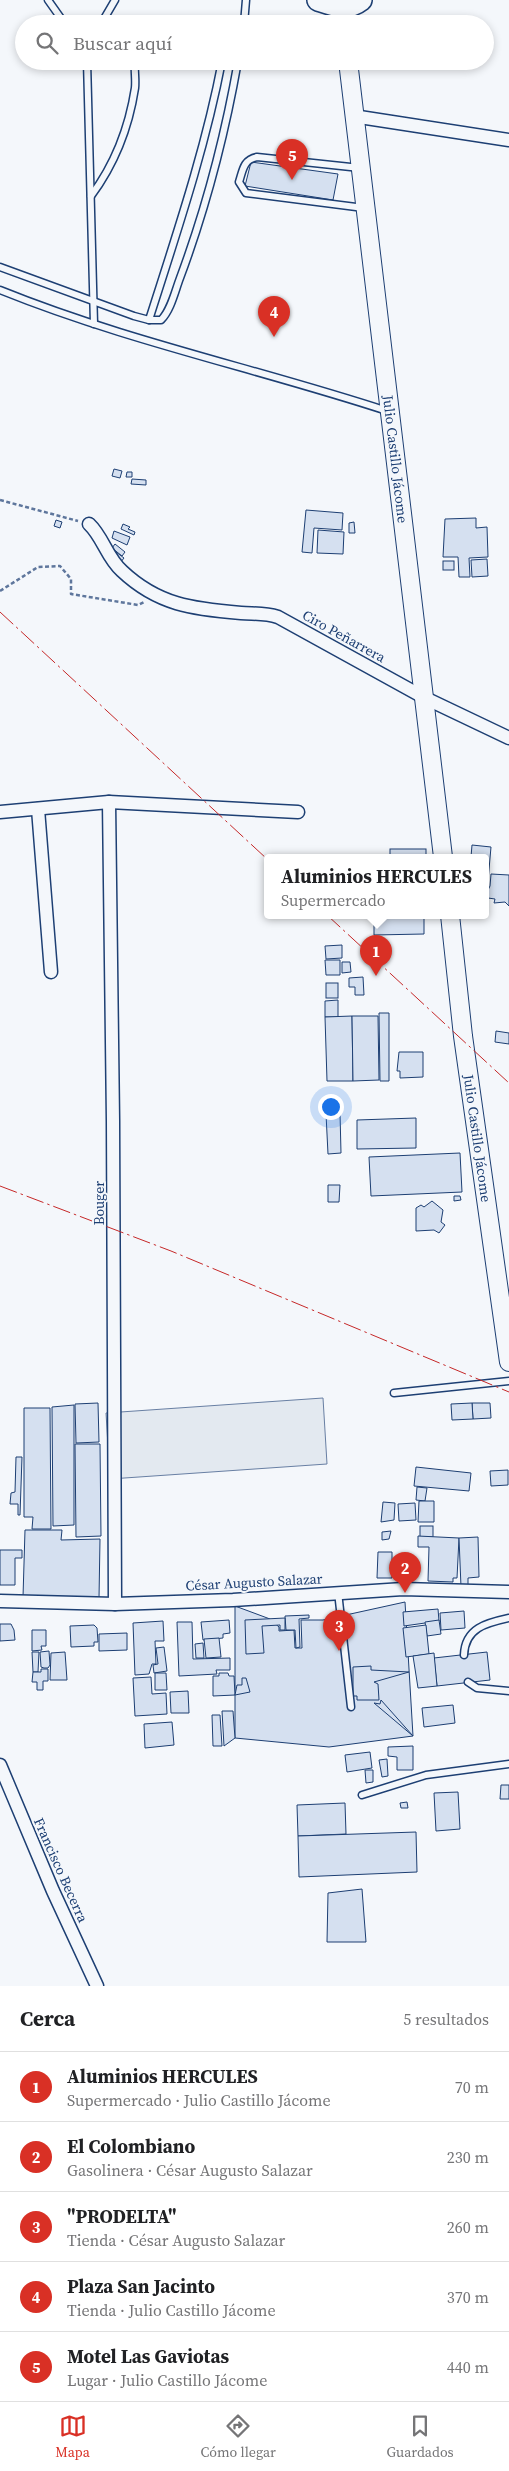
<!DOCTYPE html>
<html lang="es">
<meta charset="utf-8">
<style>
body{margin:0;font-family:"Source Serif 4",serif;background:#f6f6f6;color:#202124}
.you{position:absolute;left:330px;top:1106px;width:18px;height:18px;margin:-12px;border:4px solid #fff;border-radius:50%;background:#1a73e8;box-shadow:0 0 0 8px #1a73e833}
.badge{display:grid;place-items:center;width:32px;height:32px;border-radius:50%;background:#d93025;color:#fff;font-size:16px;font-weight:700}
.pin{position:absolute;translate:-50% -41px;filter:drop-shadow(0 1px 2px #0008)}
.pin::after{content:'';position:absolute;top:26px;width:18px;height:15px;background:inherit;clip-path:polygon(0 0,100% 0,50% 100%)}
.popup{position:absolute;left:264px;top:854px;width:225px;height:65px;box-sizing:border-box;display:grid;place-content:center;border-radius:5px;background:#fff;filter:drop-shadow(0 1px 4px #0005);font-size:16px;white-space:nowrap;color:#757577}
.popup b{font-size:19px;color:#202124}
.popup::after{content:'';position:absolute;left:50%;top:100%;margin-left:-10px;border:10px solid transparent;border-top-color:#fff}
.list{margin:0;padding:0;list-style:none}
h2{display:flex;justify-content:space-between;align-items:center;height:65px;margin:0;padding:0 20px;font-size:21px}
h2 small{font-size:16px;font-weight:400;color:#757577}
.list li{display:grid;grid-template-columns:32px 1fr auto;gap:15px;align-items:center;box-sizing:border-box;height:70px;padding:0 20px;border-top:1px solid #e0e0e0}
.list b{display:block;font-size:19px;white-space:nowrap}
.list p{margin:0;font-size:16px;white-space:nowrap;color:#757577}
.list em{font-size:16px;font-style:normal;color:#757577}
.icon{flex:none;width:28px;height:28px;fill:none;stroke:currentColor;stroke-width:2;stroke-linecap:round;stroke-linejoin:round}
.map{position:relative;flex:none;width:509px;height:1986px;overflow:hidden}
.search{position:absolute;background:#fff;box-shadow:0 2px 8px #0003;left:15px;right:15px;top:15px;height:55px;display:flex;align-items:center;gap:12px;box-sizing:border-box;padding:0 18px;border-radius:28px;color:#757577;font-size:19px}
.sheet{height:415px;background:#fff}
nav{display:flex;justify-content:space-around;align-items:center;box-sizing:border-box;height:70px;border-top:1px solid #e0e0e0;background:#fff;font-size:14px;color:#757577}
nav a{display:grid;justify-items:center;gap:2px}
nav .on{color:#d93025}
.map>svg:first-child{display:block}
.green{fill:#e3e9f0;stroke:#687fa3}
.building{fill:#d5e0f0;stroke:#1d3f73}
.lines{fill:none;stroke-linecap:round;stroke-linejoin:round}
.service-casing{stroke:#1d3f73;stroke-width:9}
.minor-casing{stroke:#1d3f73;stroke-width:15}
.secondary-casing{stroke:#1d3f73;stroke-width:20}
.trunk-casing{stroke:#1d3f73;stroke-width:24}
.path{stroke:#5e769c;stroke-width:2.5;stroke-dasharray:4 2.5;stroke-linecap:butt}
.service{stroke:#f4f7fb;stroke-width:6}
.minor{stroke:#f4f7fb;stroke-width:12}
.secondary{stroke:#f4f7fb;stroke-width:18}
.trunk{stroke:#f4f7fb;stroke-width:21}
.power{stroke:#c62828;stroke-width:1;stroke-dasharray:18 4 2.5 4;stroke-linecap:butt}
.labels{text-anchor:middle;dominant-baseline:central;stroke-width:4;stroke-linejoin:round;paint-order:stroke}
.street-label{font-size:14px;fill:#1d3f73;stroke:#f4f7fb}
</style>
<div class="map">
<svg width="509" height="1986" viewBox="0 0 509 1986">
<rect width="100%" height="100%" fill="#f4f7fb"/>
<!-- green -->
<polygon class="green" points="323,1398 327,1464 110,1479 106,1413"/>
<!-- building -->
<g class="building">
<polygon points="251,162 338,174 333,200 245,186"/>
<polygon points="114,469 122,471 120,478 112,476"/>
<polygon points="127,472 132,472 132,477 126,477"/>
<polygon points="132,479 146,480 146,485 131,484"/>
<polygon points="306,510 343,513 342,530 314,528 312,553 302,552"/>
<polygon points="476,518 476,528 487,527 488,557 469,558 470,577 459,577 458,557 443,557 445,519"/>
<polygon points="56,520 62,522 60,528 54,526"/>
<polygon points="354,522 355,533 349,533 349,523"/>
<polygon points="123,524 130,527 128,529 135,532 134,535 121,529"/>
<polygon points="318,530 344,532 343,554 317,553"/>
<polygon points="114,531 130,537 127,545 112,538"/>
<polygon points="115,544 125,552 122,556 112,548"/>
<polygon points="116,552 124,558 120,563 112,557"/>
<polygon points="487,559 488,576 472,577 471,560"/>
<rect x="443" y="561" width="11" height="9"/>
<polygon points="472,845 491,847 487,892 485,892 485,857 471,857"/>
<rect x="390" y="849" width="36" height="8"/>
<polygon points="491,874 509,875 509,906 505,902 494,903 495,899 488,898 487,892 490,886"/>
<polygon points="374,915 424,915 424,934 374,935"/>
<polygon points="342,945 342,958 326,959 325,946"/>
<polygon points="325,960 340,960 340,975 326,975"/>
<polygon points="342,962 350,962 351,972 342,973"/>
<polygon points="363,977 364,995 355,995 355,987 349,987 349,978"/>
<rect x="326" y="983" width="12" height="15"/>
<polygon points="338,1000 338,1017 325,1017 325,1001"/>
<polygon points="379,1013 389,1013 389,1081 380,1081"/>
<polygon points="352,1016 353,1081 327,1081 325,1017"/>
<polygon points="352,1016 378,1016 379,1080 353,1081"/>
<polygon points="496,1031 509,1033 509,1044 495,1042"/>
<polygon points="399,1052 423,1052 423,1077 400,1078 400,1071 397,1071"/>
<polygon points="340,1113 341,1153 328,1154 326,1114"/>
<polygon points="416,1118 416,1148 357,1149 357,1120"/>
<polygon points="460,1153 462,1192 371,1196 369,1157"/>
<polygon points="328,1185 340,1185 339,1202 328,1202"/>
<polygon points="454,1196 460,1196 461,1200 454,1201"/>
<polygon points="432,1201 443,1210 441,1222 445,1225 439,1233 434,1230 416,1231 416,1208 421,1205 424,1207"/>
<polygon points="98,1403 99,1442 76,1443 75,1404"/>
<polygon points="472,1403 490,1403 491,1418 473,1419"/>
<polygon points="472,1403 473,1419 452,1420 451,1404"/>
<polygon points="74,1405 74,1525 53,1526 52,1407"/>
<polygon points="24,1408 50,1408 51,1529 32,1529 33,1517 24,1517"/>
<polygon points="75,1444 100,1444 101,1536 76,1537"/>
<polygon points="16,1457 22,1457 20,1515 18,1515 18,1504 10,1504 11,1493 15,1492"/>
<polygon points="416,1467 471,1473 469,1491 414,1486"/>
<polygon points="508,1470 508,1485 491,1486 490,1471"/>
<polygon points="417,1487 427,1488 425,1501 416,1500"/>
<polygon points="419,1501 434,1501 434,1522 418,1522"/>
<polygon points="383,1502 395,1503 394,1520 381,1522"/>
<polygon points="415,1503 416,1520 399,1521 398,1504"/>
<rect x="420" y="1526" width="13" height="11"/>
<polygon points="25,1530 62,1530 61,1540 100,1539 99,1598 23,1597"/>
<polygon points="391,1531 389,1539 382,1540 382,1532"/>
<polygon points="418,1536 459,1538 457,1578 453,1578 453,1582 428,1581 429,1547 418,1547"/>
<polygon points="478,1537 479,1577 468,1578 468,1587 461,1587 459,1538"/>
<polygon points="0,1550 22,1550 22,1558 15,1558 15,1585 0,1585"/>
<polygon points="378,1552 392,1552 392,1578 377,1578"/>
<polygon points="405,1602 413,1736 329,1747 235,1738 235,1606 270,1619 279,1627 279,1631 294,1630 295,1648 302,1648 301,1620 323,1620"/>
<polygon points="438,1609 439,1621 404,1626 403,1612"/>
<polygon points="464,1611 465,1628 441,1630 440,1613"/>
<polygon points="309,1615 309,1618 299,1619 300,1647 296,1648 295,1630 286,1630 285,1616"/>
<polygon points="285,1618 285,1630 280,1630 280,1625 262,1626 264,1653 246,1654 245,1620"/>
<polygon points="229,1620 230,1633 223,1634 223,1638 203,1640 201,1622"/>
<polygon points="439,1620 441,1634 427,1636 425,1622"/>
<polygon points="163,1621 164,1641 155,1641 156,1664 152,1664 149,1674 135,1675 133,1623"/>
<polygon points="177,1622 192,1622 193,1659 230,1658 230,1670 216,1670 217,1674 179,1676"/>
<polygon points="0,1624 11,1624 14,1630 15,1640 0,1641"/>
<polygon points="94,1625 97,1628 98,1642 94,1642 94,1646 71,1647 70,1626"/>
<polygon points="426,1625 429,1654 406,1657 403,1628"/>
<polygon points="32,1630 46,1630 46,1646 41,1646 42,1650 32,1651"/>
<polygon points="127,1633 127,1650 99,1651 99,1634"/>
<polygon points="219,1638 221,1657 206,1658 204,1639"/>
<polygon points="203,1643 204,1658 196,1658 195,1644"/>
<polygon points="164,1647 167,1671 154,1673 153,1665 158,1664 156,1648"/>
<polygon points="49,1651 50,1665 48,1668 44,1668 41,1667 40,1652"/>
<polygon points="32,1652 39,1652 38,1672 33,1672"/>
<polygon points="65,1652 67,1680 50,1680 51,1653"/>
<polygon points="487,1652 490,1680 437,1686 434,1658"/>
<polygon points="434,1653 437,1686 418,1688 413,1656"/>
<polygon points="371,1666 371,1670 409,1672 374,1682 378,1684 379,1700 357,1700 357,1696 353,1696 353,1667"/>
<polygon points="41,1669 48,1669 48,1681 43,1681 43,1690 37,1690 37,1682 32,1682 33,1672 41,1672"/>
<polygon points="155,1673 166,1673 167,1690 155,1690"/>
<polygon points="219,1673 228,1673 229,1676 234,1676 235,1695 213,1696 213,1676 219,1676"/>
<polygon points="151,1677 152,1694 166,1693 167,1714 135,1716 133,1678"/>
<polygon points="242,1678 246,1678 250,1692 235,1695 237,1685 242,1685"/>
<polygon points="188,1691 189,1713 171,1713 170,1692"/>
<polygon points="381,1700 413,1736 374,1703 380,1704"/>
<polygon points="453,1705 455,1723 424,1727 422,1708"/>
<polygon points="222,1711 233,1711 235,1738 224,1746"/>
<polygon points="212,1715 220,1715 222,1746 213,1746"/>
<polygon points="172,1722 174,1745 145,1748 144,1724"/>
<polygon points="413,1746 413,1770 397,1770 397,1757 388,1756 388,1747"/>
<polygon points="370,1752 372,1768 347,1772 345,1755"/>
<polygon points="387,1759 388,1776 382,1777 379,1760"/>
<polygon points="365,1770 373,1770 373,1782 366,1783"/>
<polygon points="501,1785 509,1785 509,1799 500,1799"/>
<polygon points="458,1792 460,1829 436,1831 434,1793"/>
<polygon points="407,1802 408,1808 401,1808 400,1803"/>
<polygon points="345,1803 346,1834 298,1836 297,1805"/>
<polygon points="416,1832 417,1872 299,1877 298,1836"/>
<polygon points="362,1889 366,1942 327,1942 328,1893"/>
</g>
<g class="lines">
<!-- service casing -->
<g class="service-casing">
<g id="service">
<polyline points="48,0 65,24"/>
<polyline points="101,24 115,0"/>
<polyline points="164,24 175,20 203,24"/>
<polyline points="244,24 246,0"/>
<polyline points="87,61 94,324"/>
<path d="M360,168L257,157C243,160 243,170 239,182L246,193L364,208"/>
<path d="M91,196C114,165 129,127 135,88C136,79 134,70 135,61"/>
<path d="M0,267L134,316L149,320H161C171,310 175,291 180,278C206,208 225,135 238,61"/>
<path d="M0,290C126,341 259,369 387,411"/>
<path d="M149,320C176,235 205,150 222,61"/>
<polyline points="394,1393 509,1381"/>
<polyline points="338,1592 351,1707"/>
<path d="M464,1655C465,1628 486,1623 509,1618"/>
<polyline points="468,1682 477,1688 509,1691"/>
<polyline points="362,1795 426,1775 509,1764"/>
</g>
</g>
<!-- minor casing -->
<g class="minor-casing">
<g id="minor">
<polyline points="353,116 509,140"/>
<path d="M89,524C103,537 107,558 122,571C158,605 193,609 241,613C255,614 265,613 278,617L425,698L509,738"/>
<polyline points="109,802 113,1121 115,1604"/>
<polyline points="38,809 51,972"/>
<polyline points="0,812 109,802 298,812"/>
<polyline points="0,1601 115,1604 233,1600 403,1589 509,1592"/>
<polyline points="0,1765 53,1891 97,1986"/>
</g>
</g>
<!-- secondary casing -->
<g class="secondary-casing">
<g id="secondary">
<polyline points="342,0 344,24"/>
<path id="s1" d="M348,61L443,857"/>
<path id="s2" d="M450,915L463,1036L509,1362"/>
</g>
</g>
<!-- trunk casing -->
<g class="trunk-casing">
<path id="trunk" d="M318,0C333,5 347,11 361,0"/>
</g>
<!-- path -->
<g class="path">
<polyline points="0,500 78,521"/>
<polyline points="0,591 38,567 60,566 71,579 71,594 138,605 144,602"/>
</g>
<!-- service -->
<use href="#service" class="service"/>
<!-- minor -->
<use href="#minor" class="minor"/>
<!-- secondary -->
<use href="#secondary" class="secondary"/>
<!-- trunk -->
<use href="#trunk" class="trunk"/>
<!-- power -->
<g class="power">
<polyline points="0,612 267,859"/>
<polyline points="327,915 509,1083"/>
<polyline points="0,1186 171,1251 509,1392"/>
</g>
</g>
<g class="labels">
<!-- street labels -->
<g class="street-label">
<text stroke="none"><textPath href="#s1" startOffset="401">Julio Castillo Jácome</textPath></text>
<text transform="translate(344 636) rotate(29)">Ciro Peñarrera</text>
<text stroke="none"><textPath href="#s2" startOffset="225">Julio Castillo Jácome</textPath></text>
<text transform="translate(99 1203) rotate(-90)">Bouger</text>
<text transform="translate(254 1582) rotate(-3)">César Augusto Salazar</text>
<text transform="translate(61 1870) rotate(66)">Francisco Becerra</text>
</g>
</g>
</svg>
<div class="you"></div>
<div class="pin badge" style="left:376px;top:976px">1</div>
<div class="popup"><b>Aluminios HERCULES</b>Supermercado</div>
<div class="pin badge" style="left:405px;top:1593px">2</div>
<div class="pin badge" style="left:339px;top:1651px">3</div>
<div class="pin badge" style="left:274px;top:337px">4</div>
<div class="pin badge" style="left:292px;top:180px">5</div>
<div class="search"><svg class="icon" aria-label="search" viewBox="0 0 24 24"><circle cx="10" cy="10" r="6"/><path d="M15 15l6 6"/></svg>Buscar aquí</div>
</div>
<section class="sheet">
<h2>Cerca<small>5 resultados</small></h2>
<ul class="list">
<li><span class="badge">1</span><div><b>Aluminios HERCULES</b><p>Supermercado · Julio Castillo Jácome</p></div><em>70 m</em></li>
<li><span class="badge">2</span><div><b>El Colombiano</b><p>Gasolinera · César Augusto Salazar</p></div><em>230 m</em></li>
<li><span class="badge">3</span><div><b>&quot;PRODELTA&quot;</b><p>Tienda · César Augusto Salazar</p></div><em>260 m</em></li>
<li><span class="badge">4</span><div><b>Plaza San Jacinto</b><p>Tienda · Julio Castillo Jácome</p></div><em>370 m</em></li>
<li><span class="badge">5</span><div><b>Motel Las Gaviotas</b><p>Lugar · Julio Castillo Jácome</p></div><em>440 m</em></li>
</ul>
</section>
<nav>
<a class="on"><svg class="icon" aria-label="map" viewBox="0 0 24 24"><path d="M3 6l6-2 6 2 6-2v14l-6 2-6-2-6 2zM9 4v14M15 6v14"/></svg>Mapa</a>
<a><svg class="icon" aria-label="directions" viewBox="0 0 24 24"><path d="M12 3l9 9-9 9-9-9zM9 14v-3h6M13 9l2 2-2 2"/></svg>Cómo llegar</a>
<a><svg class="icon" aria-label="saved" viewBox="0 0 24 24"><path d="M7 4h10v16l-5-4-5 4z"/></svg>Guardados</a>
</nav>
